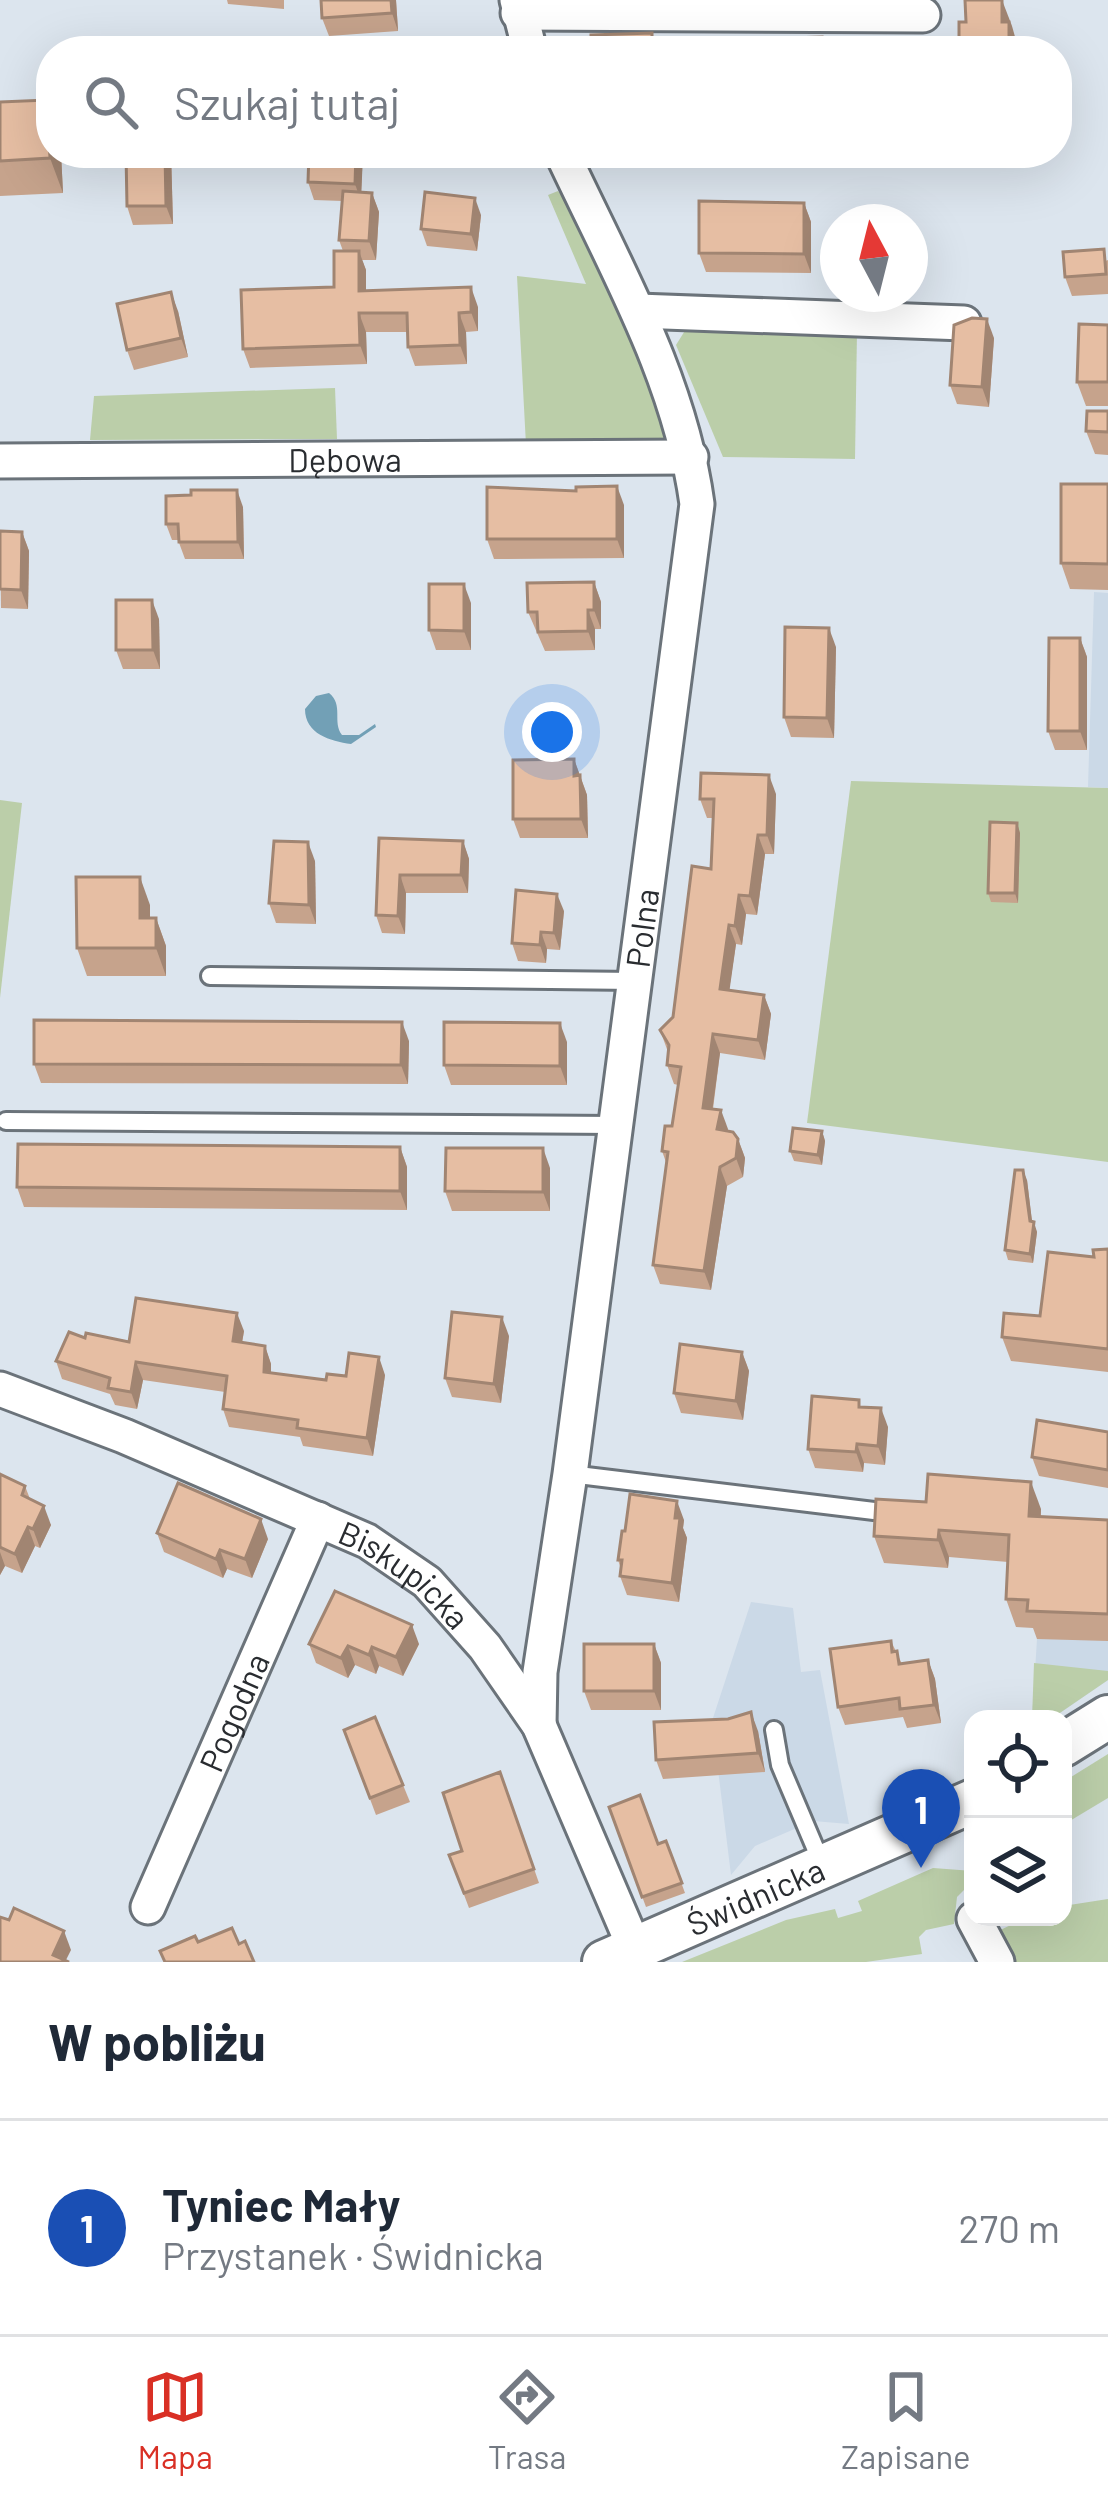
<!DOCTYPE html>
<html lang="pl">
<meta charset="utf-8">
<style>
body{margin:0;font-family:Barlow,sans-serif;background:#f2f2f3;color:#1f2937}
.controls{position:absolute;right:36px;bottom:36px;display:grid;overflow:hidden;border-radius:24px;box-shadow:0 12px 48px #0002}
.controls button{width:108px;height:108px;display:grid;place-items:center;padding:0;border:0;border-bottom:3px solid #e0e1e3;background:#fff;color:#1f2937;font:60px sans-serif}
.compass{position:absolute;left:820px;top:204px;width:108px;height:108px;border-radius:50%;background:#fff;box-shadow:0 12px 48px #0002;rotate:353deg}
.you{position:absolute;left:552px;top:732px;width:42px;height:42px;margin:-30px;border:9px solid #fff;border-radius:50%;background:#1a73e8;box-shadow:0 0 0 18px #1a73e833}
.badge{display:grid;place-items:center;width:78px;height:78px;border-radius:50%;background:#d93025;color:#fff;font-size:39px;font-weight:700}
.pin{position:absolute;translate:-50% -99px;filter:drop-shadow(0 3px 6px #0008)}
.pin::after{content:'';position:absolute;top:63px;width:42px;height:36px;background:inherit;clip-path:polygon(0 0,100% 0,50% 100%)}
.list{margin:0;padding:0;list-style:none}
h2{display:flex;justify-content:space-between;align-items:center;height:156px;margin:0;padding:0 48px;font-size:51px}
h2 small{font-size:39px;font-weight:400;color:#747a83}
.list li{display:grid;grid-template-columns:78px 1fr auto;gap:36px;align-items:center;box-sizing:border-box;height:216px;padding:0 48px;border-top:3px solid #e0e1e3}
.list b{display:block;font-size:45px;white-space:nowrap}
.list p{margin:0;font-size:39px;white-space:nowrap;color:#747a83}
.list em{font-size:39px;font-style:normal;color:#747a83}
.icon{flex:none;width:66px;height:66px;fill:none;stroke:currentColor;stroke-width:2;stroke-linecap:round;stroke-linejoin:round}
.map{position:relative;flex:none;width:1108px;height:1962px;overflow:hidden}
.search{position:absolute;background:#fff;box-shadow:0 12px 48px #0002;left:36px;right:36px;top:36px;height:132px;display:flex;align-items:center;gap:30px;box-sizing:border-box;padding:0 42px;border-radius:48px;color:#747a83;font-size:45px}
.sheet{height:372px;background:#fff}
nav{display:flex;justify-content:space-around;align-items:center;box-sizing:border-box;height:168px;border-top:3px solid #e0e1e3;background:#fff;font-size:33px;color:#747a83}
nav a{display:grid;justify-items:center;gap:6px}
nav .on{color:#d93025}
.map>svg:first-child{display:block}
.built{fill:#cbd9e7}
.green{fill:#bbcea9}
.water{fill:#72a0b6}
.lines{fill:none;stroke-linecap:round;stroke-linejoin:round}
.service-casing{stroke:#6b737a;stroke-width:22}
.minor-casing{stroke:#6b737a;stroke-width:39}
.tertiary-casing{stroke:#6b737a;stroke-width:48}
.service{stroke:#fff;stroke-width:16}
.minor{stroke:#fff;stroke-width:33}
.tertiary{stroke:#fff;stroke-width:42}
.wall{fill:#c6a38c}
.shaded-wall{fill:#a18572}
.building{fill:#e6bea3;stroke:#a18572;stroke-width:3}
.labels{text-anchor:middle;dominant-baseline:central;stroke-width:10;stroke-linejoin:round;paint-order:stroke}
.street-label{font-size:33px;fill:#292c30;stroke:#fff}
</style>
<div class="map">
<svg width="1108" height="1962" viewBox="0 0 1108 1962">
<rect width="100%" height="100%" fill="#dce5ee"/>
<!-- built -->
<g class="built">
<polygon points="1094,592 1108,593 1108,788 1088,787"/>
<polygon points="1108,1543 1108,1680 1051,1719 1032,1719 1037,1639"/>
<polygon points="751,1602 793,1608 801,1672 820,1670 849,1824 813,1821 755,1846 731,1875 712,1721"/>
</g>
<!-- green -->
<g class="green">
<path d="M558,191L567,202C606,279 648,359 668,443L526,445L517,276L586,284L548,195Z"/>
<polygon points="686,329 857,331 855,459 723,457 676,345"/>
<polygon points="335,388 337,439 90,440 94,396"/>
<polygon points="851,781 1108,788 1108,1162 807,1123"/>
<polygon points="0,800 22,803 0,998"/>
<polygon points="1034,1663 1108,1671 1108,1680 1051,1719 1032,1719"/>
<polygon points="1108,1754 1108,1798 1063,1825 1063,1782"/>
<polygon points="933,1868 973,1871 973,1881 957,1897 954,1924 926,1930 919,1937 922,1954 866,1962 682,1962 786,1920 835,1909 838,1918 862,1911 858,1901"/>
<polygon points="1108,1899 1108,1962 1007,1962 990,1935 1027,1917 1063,1917 1063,1906"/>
</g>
<!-- water -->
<path class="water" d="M329,693C344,705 332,722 342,735H359L375,724L376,727L351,744C330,741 305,734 305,709L316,696Z"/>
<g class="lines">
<!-- service casing -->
<g class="service-casing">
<g id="service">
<polyline points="210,976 635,981"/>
<polyline points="6,1121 616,1125"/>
<polyline points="570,1474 874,1511"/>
<polyline points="774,1730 780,1765 822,1864"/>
</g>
</g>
<!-- minor casing -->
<g class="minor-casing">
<g id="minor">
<polyline points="517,0 530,51"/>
<polyline points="518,13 923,15"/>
<polyline points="638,311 964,323"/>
<path id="s1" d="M0,461L691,457"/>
<path id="s2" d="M0,1389L124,1436L367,1541L427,1582L485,1647L539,1725L635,1949"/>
<path id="s3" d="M539,1725L540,1672L570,1474L697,504C680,378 615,267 562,153"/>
<path id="s4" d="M148,1907L318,1519"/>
<polyline points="974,1919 997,1962"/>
</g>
</g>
<!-- tertiary casing -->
<g class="tertiary-casing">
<g id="tertiary">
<polyline points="1063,1745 1108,1717"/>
<path id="s5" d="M604,1962L973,1801"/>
</g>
</g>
<!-- service -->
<use href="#service" class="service"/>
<!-- minor -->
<use href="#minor" class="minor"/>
<!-- tertiary -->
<use href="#tertiary" class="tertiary"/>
</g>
<!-- wall -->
<g class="wall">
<polygon points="227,0 284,0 284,9 228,4"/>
<polygon points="321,0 396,0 398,31 329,36 322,18"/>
<polygon points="47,100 51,110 51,153 61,153 63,193 0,196 0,102"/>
<polygon points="171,153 173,224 133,225 127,206"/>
<polygon points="309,153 363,153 361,192 372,193 379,212 376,260 362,260 366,270 366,291 478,307 478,331 466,332 467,364 415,366 408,347 408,332 366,332 367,364 250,368 243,349 334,287 343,251 339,240 343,201 314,200 308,182"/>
<polygon points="804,203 811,222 811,273 706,272 699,253"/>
<polygon points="481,215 477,251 427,246 421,229"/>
<polygon points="1108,260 1108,294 1072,296 1065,277"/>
<polygon points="178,311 188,357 134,370 127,350"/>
<polygon points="1108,325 1108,406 1086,406 1077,382"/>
<polygon points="994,338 989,407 957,404 950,385"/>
<polygon points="1108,411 1108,455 1095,454 1086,431"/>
<polygon points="1108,484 1108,590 1070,589 1061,563"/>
<polygon points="624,505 624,558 494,559 487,539"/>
<polygon points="243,507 244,559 185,559 178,540 172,540 166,524"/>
<polygon points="0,531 22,532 29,551 28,609 1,608"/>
<polygon points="594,582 601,602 601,629 595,629 595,650 545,651 528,612"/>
<polygon points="471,603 471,650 436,650 429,630"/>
<polygon points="159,619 160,669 123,669 116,650"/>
<polygon points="1080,638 1087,657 1087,750 1055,750 1048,731"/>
<polygon points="836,647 834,738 791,737 784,717"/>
<polygon points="574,759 587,795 588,838 520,838 513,819"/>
<polygon points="776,794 774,854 765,854 757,915 746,914 742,945 736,944 729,990 764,995 771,1014 765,1060 720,1053 713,1109 728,1131 738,1139 745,1158 743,1177 727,1186 711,1290 660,1284 653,1265 667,1165 662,1151 672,1126 678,1085 674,1084 667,1065 668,1052 660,1030 673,1017 711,869 713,818 707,818 700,799"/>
<polygon points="1017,823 1020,833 1018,903 991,902 988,893"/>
<polygon points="379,838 463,841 469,859 468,893 406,893 405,934 382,933 376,915"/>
<polygon points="315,861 316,924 276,923 269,903"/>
<polygon points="150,905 150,918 156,918 166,946 166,976 87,976 77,948"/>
<polygon points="564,911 560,950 547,949 546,963 518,961 512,943"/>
<polygon points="409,1041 408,1084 41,1083 34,1064"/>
<polygon points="567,1042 567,1085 451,1085 444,1065"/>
<polygon points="822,1131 825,1141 822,1165 794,1161 790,1151"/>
<polygon points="400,1147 407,1167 407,1210 24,1207 17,1187"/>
<polygon points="550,1168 550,1211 452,1211 445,1191"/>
<polygon points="1027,1180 1032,1222 1037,1232 1033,1263 1008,1260 1005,1250"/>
<polygon points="1108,1249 1108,1372 1011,1361 1002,1337 1040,1316 1094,1257"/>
<polygon points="244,1331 242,1343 265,1346 271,1364 271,1373 326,1380 346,1376 385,1375 373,1456 303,1446 300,1437 229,1427 223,1409 225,1392 143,1380 137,1409 115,1405 110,1394 62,1379 56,1361 85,1338 129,1342"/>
<polygon points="509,1336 501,1403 452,1397 445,1378"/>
<polygon points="742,1352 749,1371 743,1420 681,1413 674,1393"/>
<polygon points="862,1407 888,1427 885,1465 864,1463 863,1472 815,1468 808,1449"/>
<polygon points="1108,1432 1108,1488 1039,1476 1032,1457"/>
<polygon points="0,1474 25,1486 30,1499 51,1525 40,1548 35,1546 22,1573 5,1566 0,1575"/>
<polygon points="1041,1509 1041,1516 1108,1520 1108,1641 1037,1639 1033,1628 1016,1627 1006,1599 1008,1562 949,1557 948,1568 884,1563 874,1536"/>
<polygon points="684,1520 683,1528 687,1538 679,1602 627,1595 620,1576 621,1569 618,1560 625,1531"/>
<polygon points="157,1533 268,1539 252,1578 227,1569 223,1578 164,1552"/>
<polygon points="891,1641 902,1664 928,1660 935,1679 941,1723 907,1728 903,1717 845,1725 838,1707"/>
<polygon points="309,1644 419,1644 403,1676 379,1666 376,1674 355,1665 348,1678 316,1663"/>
<polygon points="654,1644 661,1663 661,1710 591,1710 584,1691"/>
<polygon points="344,1730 403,1785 410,1802 376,1815"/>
<polygon points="758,1731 765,1772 663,1779 656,1760"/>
<polygon points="500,1772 539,1883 469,1908 449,1855 462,1851"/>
<polygon points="609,1807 658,1844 666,1841 685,1893 646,1907"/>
</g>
<!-- shaded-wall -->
<g class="shaded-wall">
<polygon points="391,0 396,0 398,31 392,13"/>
<polygon points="1002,0 1012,26 1019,51 1009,51 1002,22"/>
<polygon points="47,100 51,110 51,153 61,153 63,193 50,158"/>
<polygon points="165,153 171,153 173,224 166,206"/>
<polygon points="356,153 363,153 361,201 355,184"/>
<polygon points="372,193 379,212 376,260 369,241"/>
<polygon points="475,198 481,215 477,251 471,234"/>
<polygon points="804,203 811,222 811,273 804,254"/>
<polygon points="359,251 366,270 366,310 359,291"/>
<polygon points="471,287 478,307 478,331 471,312"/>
<polygon points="171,292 178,311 188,357 181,338"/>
<polygon points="359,313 366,332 367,364 360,345"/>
<polygon points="459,313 466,332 467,364 460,345"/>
<polygon points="987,319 994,338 989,407 982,387"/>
<polygon points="617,486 624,505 624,558 617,539"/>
<polygon points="237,490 243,507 244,559 238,542"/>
<polygon points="22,532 29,551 28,609 21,590"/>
<polygon points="594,582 601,602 601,629 594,610"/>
<polygon points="464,584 471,603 471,650 464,631"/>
<polygon points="152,600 159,619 160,669 153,650"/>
<polygon points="588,610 595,629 595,650 588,631"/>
<polygon points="829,628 836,647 834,738 827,718"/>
<polygon points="1080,638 1087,657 1087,750 1080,731"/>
<polygon points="574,759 587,795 588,838 581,819 574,776"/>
<polygon points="769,775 776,794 774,854 767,835"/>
<polygon points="1017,823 1020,833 1018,903 1015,893"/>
<polygon points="758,835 765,854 757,915 750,896"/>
<polygon points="463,841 469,859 468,893 461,875"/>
<polygon points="308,842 315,861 316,924 309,905"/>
<polygon points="400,875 406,893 405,934 398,916"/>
<polygon points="140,877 150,905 150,946 140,918"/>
<polygon points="557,894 564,911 560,950 554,933"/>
<polygon points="739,895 746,914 742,945 735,926"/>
<polygon points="156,918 166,946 166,976 156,948"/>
<polygon points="729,925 736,944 727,1008 720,989"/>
<polygon points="541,932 547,949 546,963 540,945"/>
<polygon points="764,995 771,1014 765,1060 758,1040"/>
<polygon points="402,1022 409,1041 408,1084 401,1065"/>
<polygon points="560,1023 567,1042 567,1085 560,1066"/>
<polygon points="713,1034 720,1053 710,1127 703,1108"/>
<polygon points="721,1110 728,1129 724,1148 717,1129"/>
<polygon points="822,1131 825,1141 822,1165 818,1155"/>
<polygon points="738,1139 745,1158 743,1177 736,1158"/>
<polygon points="400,1147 407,1167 407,1210 400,1191"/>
<polygon points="543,1148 550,1168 550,1211 543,1192"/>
<polygon points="720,1167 727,1186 711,1290 704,1271"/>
<polygon points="1023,1170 1027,1180 1033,1229 1034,1222 1037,1232 1033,1263 1030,1254 1030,1221"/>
<polygon points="237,1313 244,1331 239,1359 233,1341"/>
<polygon points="502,1317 509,1336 501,1403 494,1384"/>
<polygon points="265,1346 271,1364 271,1390 264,1372"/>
<polygon points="742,1352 749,1371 743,1420 736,1401"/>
<polygon points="379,1357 385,1375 373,1456 367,1438"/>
<polygon points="136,1362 143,1380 137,1409 131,1392"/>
<polygon points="881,1408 888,1427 885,1465 878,1446"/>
<polygon points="857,1444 864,1463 863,1472 856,1452"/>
<polygon points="1031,1482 1041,1509 1039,1544 1029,1516"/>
<polygon points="677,1501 684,1520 683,1528 687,1538 679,1602 672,1583"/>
<polygon points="44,1506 51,1525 40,1548 33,1529"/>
<polygon points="261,1519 268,1539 252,1578 245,1559"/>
<polygon points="28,1527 35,1546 22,1573 15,1554"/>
<polygon points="939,1530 949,1557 948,1568 938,1540"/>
<polygon points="220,1550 227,1569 223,1578 216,1559"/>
<polygon points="0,1552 5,1566 0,1575"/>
<polygon points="412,1625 419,1644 403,1676 396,1657"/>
<polygon points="654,1644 661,1663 661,1710 654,1691"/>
<polygon points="348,1646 355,1665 348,1678 341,1658"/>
<polygon points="372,1647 379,1666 376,1674 369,1655"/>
<polygon points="928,1660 935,1679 941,1723 934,1705"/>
<polygon points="751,1712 758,1731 765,1772 758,1753"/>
<polygon points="64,1931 71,1950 65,1962 53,1955"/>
</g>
<!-- building -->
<g class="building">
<polygon points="321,0 391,0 392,13 322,18"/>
<polygon points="965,0 1002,0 1002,22 1009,22 1009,51 959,51 959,22 966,22"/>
<polygon points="652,33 652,51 591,51 591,35"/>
<polygon points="822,37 822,46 835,45 835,51 704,51 715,50 715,40"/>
<polygon points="47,100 50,158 0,161 0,102"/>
<polygon points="126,153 165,153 166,206 127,206"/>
<polygon points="309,153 356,153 355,184 308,182"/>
<polygon points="343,191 372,193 369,241 339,240"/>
<polygon points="425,192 475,198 471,234 421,229"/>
<polygon points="699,201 804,203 804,254 699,253"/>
<polygon points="1104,249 1106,274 1065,277 1063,252"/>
<polygon points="334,251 359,251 359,291 471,287 471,312 459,313 460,345 408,347 407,313 359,313 360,345 243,349 241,290 334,287"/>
<polygon points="171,292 181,338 127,350 117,304"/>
<polygon points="972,318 987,319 982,387 950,385 954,325"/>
<polygon points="1079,324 1108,325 1108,382 1077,382"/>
<polygon points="1087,411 1108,411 1108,432 1086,431"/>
<polygon points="1061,484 1108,484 1108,564 1061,563"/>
<polygon points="617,486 617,539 487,539 487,487 576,491 576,487"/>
<polygon points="191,490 237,490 238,542 179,542 178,524 166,524 166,496 191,495"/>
<polygon points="0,531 22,532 21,590 0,589"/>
<polygon points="594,582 594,610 588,610 588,631 538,632 537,612 528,612 527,583"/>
<polygon points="429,584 464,584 464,631 429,630"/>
<polygon points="116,600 152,600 153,650 116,650"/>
<polygon points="785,627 829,628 827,718 784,717"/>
<polygon points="1049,638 1080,638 1080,731 1048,731"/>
<polygon points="574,759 574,776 580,775 581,819 513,819 513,760"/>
<polygon points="701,773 769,775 767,835 758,835 750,896 739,895 735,926 729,925 720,989 764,995 758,1040 713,1034 703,1108 721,1110 717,1129 733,1132 738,1139 736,1158 720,1167 704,1271 653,1265 668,1152 662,1151 665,1126 672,1126 681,1067 667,1065 669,1045 660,1030 673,1017 692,866 711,869 714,799 700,799"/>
<polygon points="990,822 1017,823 1015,893 988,893"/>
<polygon points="379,838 463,841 461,875 400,875 398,916 376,915"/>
<polygon points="274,841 308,842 309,905 269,903"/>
<polygon points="76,877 140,877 140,918 156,918 156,948 77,948"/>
<polygon points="516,890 557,894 554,933 541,932 540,945 512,943"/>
<polygon points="34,1020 402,1022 401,1065 34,1064"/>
<polygon points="444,1022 560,1023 560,1066 444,1065"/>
<polygon points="793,1128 822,1131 818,1155 790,1151"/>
<polygon points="18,1144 400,1147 400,1191 17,1187"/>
<polygon points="446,1148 543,1148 543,1192 445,1191"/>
<polygon points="1015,1170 1023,1170 1030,1221 1034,1222 1030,1254 1005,1250"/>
<polygon points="1108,1249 1108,1349 1002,1337 1004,1313 1040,1316 1048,1252 1094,1257 1093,1250"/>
<polygon points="136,1298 237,1313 233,1341 265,1346 264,1372 326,1380 327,1374 346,1376 349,1353 379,1357 367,1438 297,1428 298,1420 223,1409 227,1376 136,1362 131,1392 108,1388 110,1378 56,1361 69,1332 85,1338 86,1333 129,1342"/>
<polygon points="452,1312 502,1317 494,1384 445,1378"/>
<polygon points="680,1344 742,1352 736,1401 674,1393"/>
<polygon points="812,1396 859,1400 859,1407 881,1408 878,1446 857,1444 856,1452 808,1449"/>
<polygon points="1037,1420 1108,1432 1108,1470 1032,1457"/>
<polygon points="0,1474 25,1486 22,1495 44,1506 33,1529 28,1527 15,1554 0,1547"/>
<polygon points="928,1474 1031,1482 1029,1516 1108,1520 1108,1614 1027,1611 1028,1600 1006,1599 1009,1535 939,1530 938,1540 874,1536 876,1499 926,1502"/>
<polygon points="178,1483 261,1519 245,1559 220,1550 216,1559 157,1533"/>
<polygon points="630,1494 677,1501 675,1518 680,1518 672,1583 620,1576 622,1560 618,1560 622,1531 625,1531"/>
<polygon points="335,1591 412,1625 396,1657 372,1647 369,1655 348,1646 341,1658 309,1644"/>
<polygon points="891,1641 892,1652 897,1651 899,1664 928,1660 934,1705 900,1709 899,1698 838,1707 830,1649"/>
<rect x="584" y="1644" width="70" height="47"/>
<polygon points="751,1712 758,1753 656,1760 654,1722 728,1719"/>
<polygon points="375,1717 403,1785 370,1798 344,1730"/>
<polygon points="500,1772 534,1869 464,1893 449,1855 462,1851 443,1793"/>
<polygon points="640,1795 658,1844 666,1841 682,1883 642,1897 609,1807"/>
<polygon points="14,1908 64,1931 53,1955 69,1962 0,1962 0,1917 9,1920"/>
<polygon points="232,1928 239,1944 245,1941 254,1962 165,1962 160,1951 195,1936 198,1942"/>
</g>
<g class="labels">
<!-- street labels -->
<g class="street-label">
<text stroke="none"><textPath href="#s1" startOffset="345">Dębowa</textPath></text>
<text stroke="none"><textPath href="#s3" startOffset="804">Polna</textPath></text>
<text stroke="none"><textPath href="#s2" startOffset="447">Biskupicka</textPath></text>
<text stroke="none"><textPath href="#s4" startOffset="213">Pogodna</textPath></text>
<text stroke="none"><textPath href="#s5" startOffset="165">Świdnicka</textPath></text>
</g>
</g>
</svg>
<div class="controls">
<button><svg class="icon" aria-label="locate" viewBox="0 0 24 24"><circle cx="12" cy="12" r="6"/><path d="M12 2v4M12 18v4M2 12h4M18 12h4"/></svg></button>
<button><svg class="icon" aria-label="layers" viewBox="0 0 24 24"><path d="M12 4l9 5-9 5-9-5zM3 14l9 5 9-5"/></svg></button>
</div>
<svg class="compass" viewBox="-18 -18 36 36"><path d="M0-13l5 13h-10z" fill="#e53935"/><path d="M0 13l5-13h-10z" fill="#747a83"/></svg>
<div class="you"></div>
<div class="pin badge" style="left:921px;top:1868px;background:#1a4fb4">1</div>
<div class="search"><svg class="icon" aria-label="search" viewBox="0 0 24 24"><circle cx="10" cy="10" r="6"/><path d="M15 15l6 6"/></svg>Szukaj tutaj</div>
</div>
<section class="sheet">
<h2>W pobliżu<small></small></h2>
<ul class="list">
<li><span class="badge" style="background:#1a4fb4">1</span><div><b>Tyniec Mały</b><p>Przystanek · Świdnicka</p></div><em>270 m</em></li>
</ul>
</section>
<nav>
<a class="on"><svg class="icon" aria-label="map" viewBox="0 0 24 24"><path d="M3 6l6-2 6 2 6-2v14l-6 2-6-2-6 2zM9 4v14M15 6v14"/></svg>Mapa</a>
<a><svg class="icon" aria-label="directions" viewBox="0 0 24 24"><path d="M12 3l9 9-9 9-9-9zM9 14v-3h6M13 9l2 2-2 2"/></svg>Trasa</a>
<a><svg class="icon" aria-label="saved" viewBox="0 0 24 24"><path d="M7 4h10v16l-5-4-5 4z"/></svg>Zapisane</a>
</nav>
